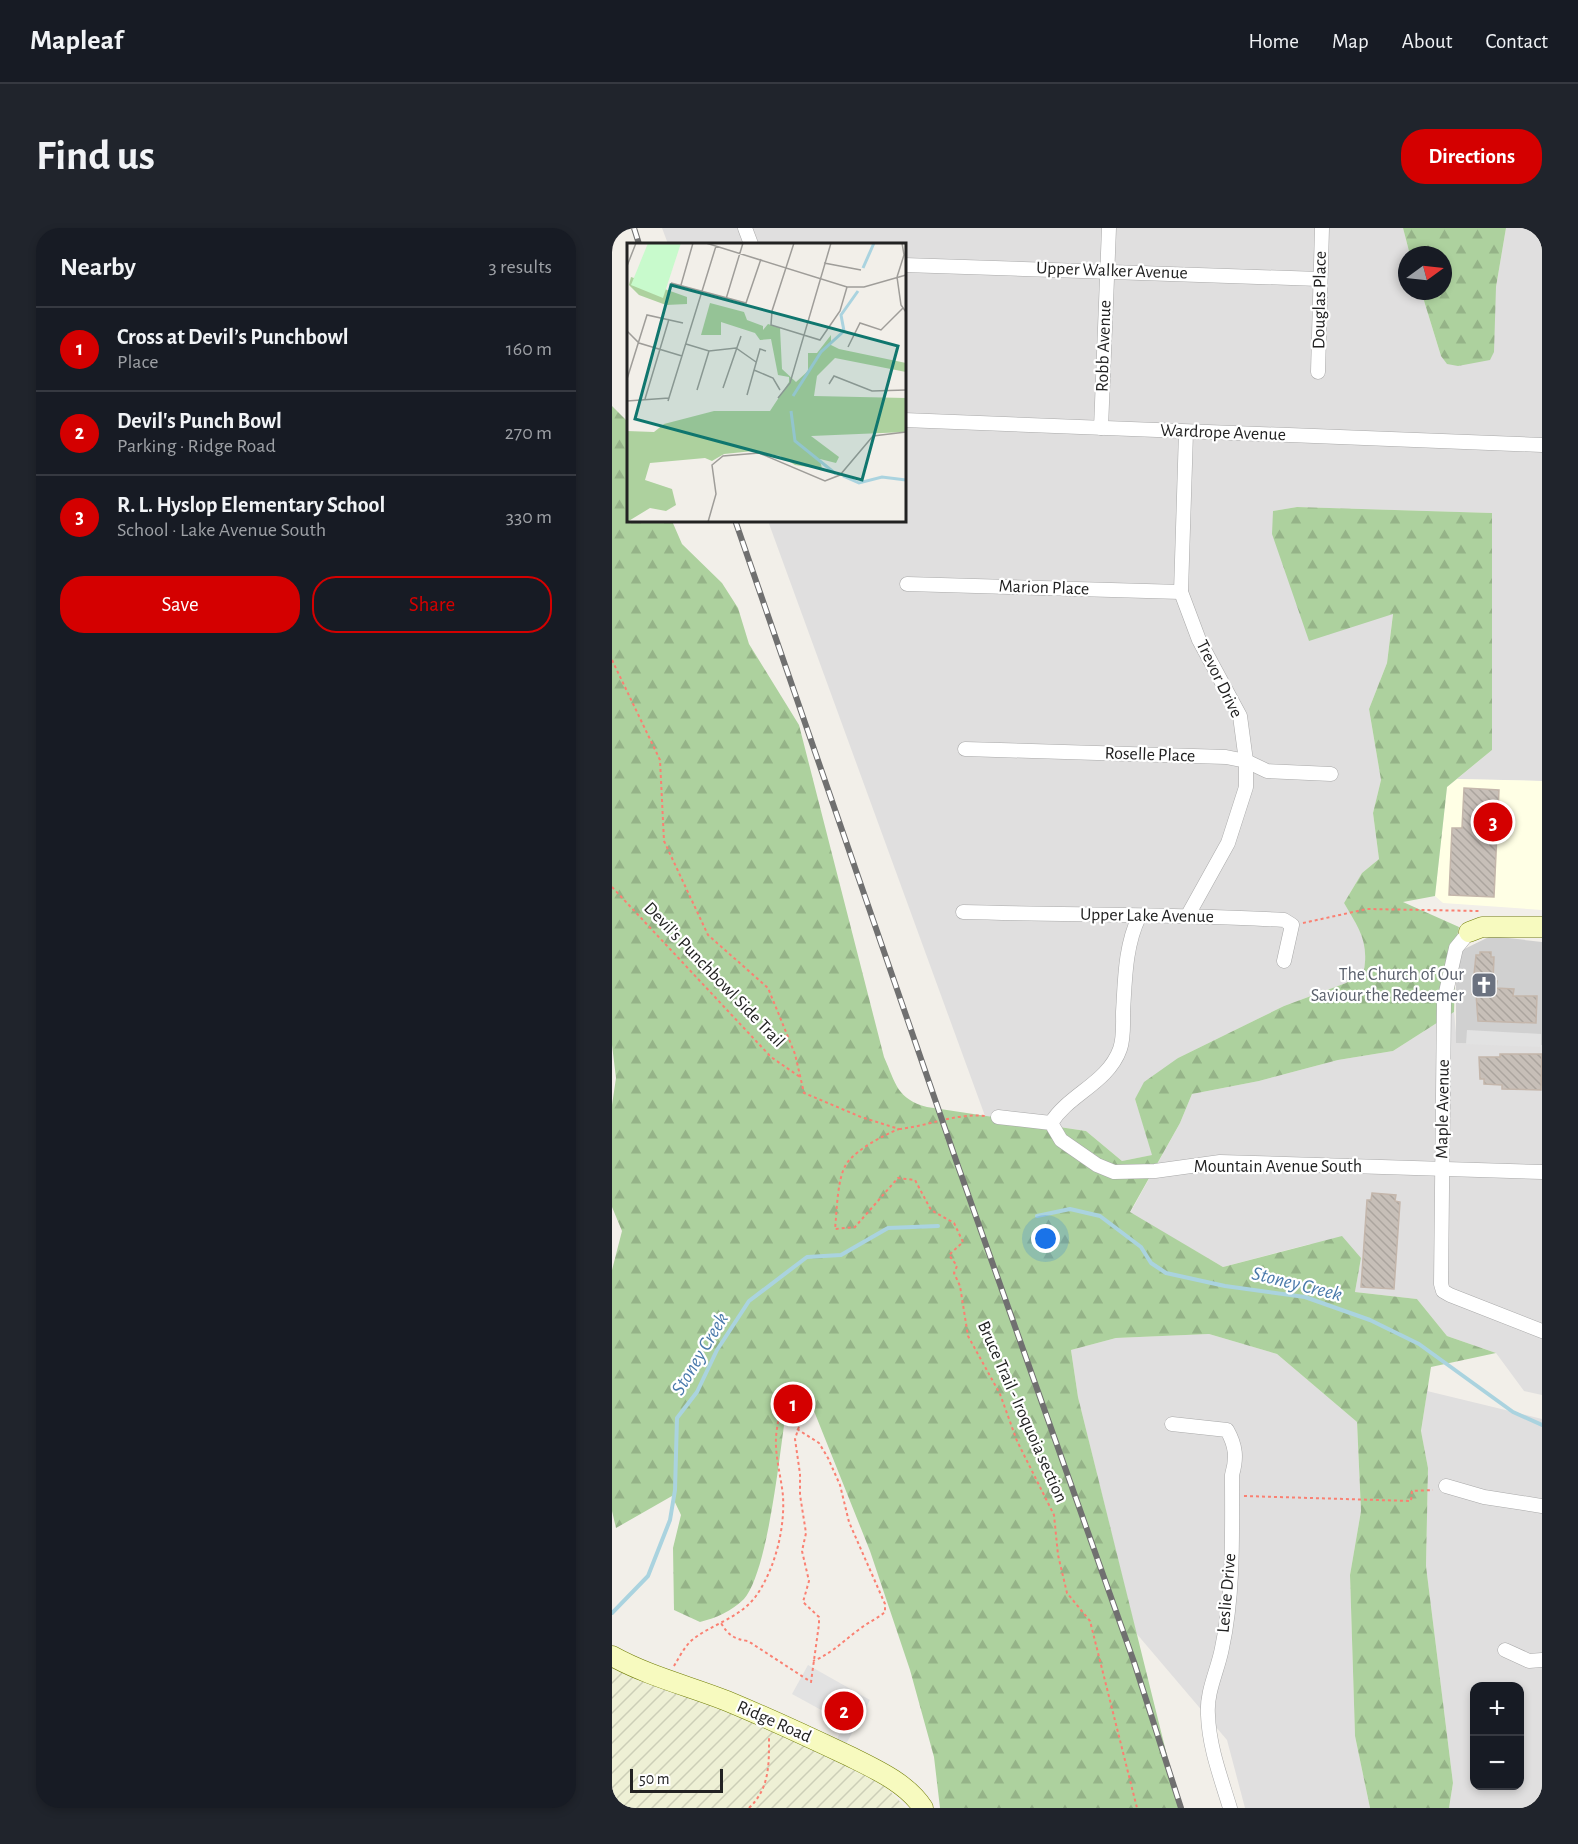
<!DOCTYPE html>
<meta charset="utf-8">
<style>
body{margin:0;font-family:"Alegreya Sans",sans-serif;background:#20242c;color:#f1f3f6}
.controls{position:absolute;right:18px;bottom:18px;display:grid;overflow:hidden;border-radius:12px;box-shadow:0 3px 9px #0003}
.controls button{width:54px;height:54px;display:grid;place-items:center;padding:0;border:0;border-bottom:2px solid #363941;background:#171b24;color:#f1f3f6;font:30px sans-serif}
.compass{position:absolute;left:786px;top:18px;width:54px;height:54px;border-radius:50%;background:#171b24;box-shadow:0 3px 9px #0003;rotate:75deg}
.scale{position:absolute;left:18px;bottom:15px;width:93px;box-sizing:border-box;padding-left:6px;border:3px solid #222;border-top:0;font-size:16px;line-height:21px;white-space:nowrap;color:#222;-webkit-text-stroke:4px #fff;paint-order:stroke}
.you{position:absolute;left:434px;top:1011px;width:21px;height:21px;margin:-15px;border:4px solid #fff;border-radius:50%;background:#1a73e8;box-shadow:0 0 0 9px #1a73e833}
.badge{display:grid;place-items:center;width:39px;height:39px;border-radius:50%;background:#d40000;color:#fff;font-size:20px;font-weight:700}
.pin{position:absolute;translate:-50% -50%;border:3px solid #fff;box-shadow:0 2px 6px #0006}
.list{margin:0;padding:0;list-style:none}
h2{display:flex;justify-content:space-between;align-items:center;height:78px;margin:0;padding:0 24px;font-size:26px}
h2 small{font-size:20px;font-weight:400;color:#9ea1a6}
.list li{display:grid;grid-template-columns:39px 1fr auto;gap:18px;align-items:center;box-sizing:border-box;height:84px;padding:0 24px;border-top:2px solid #363941}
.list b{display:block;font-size:22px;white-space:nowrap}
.list p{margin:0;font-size:20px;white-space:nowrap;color:#9ea1a6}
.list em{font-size:20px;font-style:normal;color:#9ea1a6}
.actions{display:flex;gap:12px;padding:18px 24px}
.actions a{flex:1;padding:14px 0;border:2px solid #d40000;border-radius:24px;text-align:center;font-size:21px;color:#d40000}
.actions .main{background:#d40000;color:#fff}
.map{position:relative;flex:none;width:930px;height:1580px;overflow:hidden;border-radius:24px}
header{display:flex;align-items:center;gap:36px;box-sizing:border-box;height:84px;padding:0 30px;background:#171b24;border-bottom:2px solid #363941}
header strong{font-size:28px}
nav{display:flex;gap:33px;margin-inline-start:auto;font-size:21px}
.intro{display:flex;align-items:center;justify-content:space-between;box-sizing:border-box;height:144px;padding:0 36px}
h1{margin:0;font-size:42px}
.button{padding:15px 27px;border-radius:24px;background:#d40000;color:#fff;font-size:21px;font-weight:700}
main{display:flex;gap:36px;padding:0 36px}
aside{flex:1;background:#171b24;border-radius:24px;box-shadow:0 3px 9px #0003}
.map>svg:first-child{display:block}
.residential{fill:#e0dfdf;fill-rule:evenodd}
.education{fill:#ffffe5}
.religious{fill:#d0d0d0}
.farmland{fill:url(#farmland-furrows)}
.forest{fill:url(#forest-firs)}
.parking{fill:#e2e2e2}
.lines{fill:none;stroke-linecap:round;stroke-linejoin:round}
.stream{stroke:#aad3df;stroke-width:4}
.building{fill:url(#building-back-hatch);stroke:#c4b6ab;stroke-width:1.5}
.street-casing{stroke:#a9a9a9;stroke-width:15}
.secondary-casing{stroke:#707d05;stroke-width:21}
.path{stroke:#fa8072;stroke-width:2;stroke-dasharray:3 3;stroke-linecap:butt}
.street{stroke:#fff;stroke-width:14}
.secondary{stroke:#f7fabf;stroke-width:20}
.rail-casing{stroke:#707070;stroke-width:6}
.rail{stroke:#fff;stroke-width:4;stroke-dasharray:11;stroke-linecap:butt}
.labels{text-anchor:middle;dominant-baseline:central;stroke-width:4.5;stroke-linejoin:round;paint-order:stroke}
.street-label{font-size:18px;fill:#222;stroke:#fff}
.worship-label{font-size:18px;fill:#5b616d;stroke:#fff;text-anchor:end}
.water-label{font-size:20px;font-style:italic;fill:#4a7aab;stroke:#fff}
.inset-river{fill:none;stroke:#aad3df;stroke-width:3}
.inset-road{fill:none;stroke:#9f9d99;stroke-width:1.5}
.view{fill:#0f766e;fill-opacity:0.15;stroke:#0f766e;stroke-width:3}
.inset-edge{fill:none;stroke:#222;stroke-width:3}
</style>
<header>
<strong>Mapleaf</strong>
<nav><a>Home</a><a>Map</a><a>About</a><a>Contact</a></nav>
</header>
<div class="intro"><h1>Find us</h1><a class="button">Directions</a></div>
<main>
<aside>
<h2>Nearby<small>3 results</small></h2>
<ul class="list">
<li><span class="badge">1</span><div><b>Cross at Devil’s Punchbowl</b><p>Place</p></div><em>160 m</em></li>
<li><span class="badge">2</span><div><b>Devil's Punch Bowl</b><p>Parking · Ridge Road</p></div><em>270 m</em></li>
<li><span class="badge">3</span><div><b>R. L. Hyslop Elementary School</b><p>School · Lake Avenue South</p></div><em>330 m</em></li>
</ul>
<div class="actions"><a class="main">Save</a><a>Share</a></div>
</aside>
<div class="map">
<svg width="930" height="1580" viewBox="0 0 930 1580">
<defs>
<pattern id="farmland-furrows" width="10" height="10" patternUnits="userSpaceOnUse" patternTransform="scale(1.5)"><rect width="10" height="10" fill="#eef0d5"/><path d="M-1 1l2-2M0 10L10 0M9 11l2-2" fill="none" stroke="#ccceb7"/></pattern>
<pattern id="forest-firs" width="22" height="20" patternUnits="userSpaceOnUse" patternTransform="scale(1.5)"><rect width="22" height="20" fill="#add19e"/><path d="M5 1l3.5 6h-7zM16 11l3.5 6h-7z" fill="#95b388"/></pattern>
<pattern id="building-back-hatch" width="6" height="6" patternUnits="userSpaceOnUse" patternTransform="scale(1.5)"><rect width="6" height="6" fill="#c7bfb8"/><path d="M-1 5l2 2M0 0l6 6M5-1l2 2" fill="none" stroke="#aba49e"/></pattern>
</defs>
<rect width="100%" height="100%" fill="#f2efe9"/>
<!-- residential -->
<g class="residential">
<polygon points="50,0 791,0 798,27 795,27 795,63 809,63 829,128 884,59 894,0 930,0 930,553 845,551 880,522 880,285 685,279 661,283 781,385 775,435 757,481 769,552 761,585 767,631 750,645 732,675 747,700 755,723 752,742 734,755 672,778 566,830 523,871 541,927 510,933 474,903 373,888 156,293 292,292 292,16 56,16"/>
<polygon points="842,784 845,815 930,817 930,1167 912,1163 884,1125 835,1108 805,1071 743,1064 749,1030 698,1016 611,1039 518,985 568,895 580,866 647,853 726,832 781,823"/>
<polygon points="597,1106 665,1126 745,1194 749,1283 738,1347 743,1508 758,1580 633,1580 615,1512 524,1405 466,1169 459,1122 504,1110"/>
<path d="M815,1163L930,1191V1580H837L841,1555L814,1338L816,1240L809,1204ZM862,1458H908V1558H862Z"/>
</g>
<!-- education -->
<polygon class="education" points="845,551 930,553 930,682 831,675 823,668 835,559"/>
<!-- religious -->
<polygon class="religious" points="879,708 930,714 930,817 844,815 844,725"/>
<!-- farmland -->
<polygon class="farmland" points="0,1440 251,1535 294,1580 0,1580"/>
<!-- forest -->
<g class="forest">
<polygon points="791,0 894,0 884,59 882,124 878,132 846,138 835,136 829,128 809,63 831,63 831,27 798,27"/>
<path d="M0,178L16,194V292L60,293L70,316L110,355L126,380L137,416L187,497L272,829C284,856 285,871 315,879L474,903L510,933L540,927L523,871L532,854L566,830L672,778L734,755L752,742C757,713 746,699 732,675L750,645L767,631L761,585L769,552L757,481L775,435L781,386L697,413L660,306L661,283L685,279L880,285V522L835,559L823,668L791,674L847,699L844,714L842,784L781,823L726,832L647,853L580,866L568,895L518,984L611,1039L730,1008L749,1030L743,1064L805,1071L835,1108L884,1125L819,1139L809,1203L816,1240L814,1338L841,1555L837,1580H758L743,1508L738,1347L749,1283L745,1194L665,1126L597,1106L504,1110L459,1122L466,1169L568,1580H328L322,1529L298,1442L258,1323L196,1168L174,1183C168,1223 156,1344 132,1371C120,1383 104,1390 88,1394L62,1382L61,1320L69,1287L60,1268L4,1300L0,1283V1042L10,1003L0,979V877L4,850L0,817Z"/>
</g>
<!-- parking -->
<g class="parking">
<polygon points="855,802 929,806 929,819 854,816"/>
<polygon points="196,1437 258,1472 234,1516 225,1511 233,1495 180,1466"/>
</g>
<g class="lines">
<!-- stream -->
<g class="stream">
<polyline points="425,988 458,981 488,988 529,1019 539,1035 554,1045 613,1058 693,1069 758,1092 807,1116 901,1184 930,1197"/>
<polyline points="0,1385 36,1348 58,1292 63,1262 65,1190 85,1164 105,1122 137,1073 195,1029 229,1027 276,1000 326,998"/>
</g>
</g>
<!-- building -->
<g class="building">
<polygon points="852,560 887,562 882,669 837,667 840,600 850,600"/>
<polygon points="868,724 879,724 879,729 882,729 881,753 885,753 884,760 902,761 901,768 925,768 924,795 866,793 864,766 860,766 864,727 868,727"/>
<polygon points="888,826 930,826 929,862 890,861 890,857 872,856 872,851 868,851 867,829 888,829"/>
<polygon points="760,965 784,967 783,973 788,974 782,1061 749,1059 755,972 759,972"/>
</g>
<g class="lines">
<!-- street casing -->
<g class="street-casing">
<g id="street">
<polyline points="133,0 139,16"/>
<polyline points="292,37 707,51"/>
<polyline points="706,144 710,0"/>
<polyline points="292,192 930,217"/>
<polyline points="489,200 497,0"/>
<polyline points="574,204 569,364 587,412 628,488 634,533 634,559 616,615 576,687"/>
<polyline points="295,356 569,364"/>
<polyline points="353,521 614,529 634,533 655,543 719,546"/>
<path d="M351,684C458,687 565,686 672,692L680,697L672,733"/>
<polyline points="857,704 844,720 832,773 829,1056 831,1063 838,1067 930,1103"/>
<polyline points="386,889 439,895 449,912 485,937 502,944 543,943 608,934 930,944"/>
<path d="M439,895C457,866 496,855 508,821C512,810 511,796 511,784C513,752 513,718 527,689"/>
<path d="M560,1196L615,1202C624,1218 625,1230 620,1247C620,1304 622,1365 610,1420C606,1442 594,1464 596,1487C597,1519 609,1550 618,1580"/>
<polyline points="834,1258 872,1269 930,1278"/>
<polyline points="893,1422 917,1433 930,1432"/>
</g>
</g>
<!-- secondary casing -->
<g class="secondary-casing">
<g id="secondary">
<polyline points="857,704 870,699 930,699"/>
<path d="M0,1428C36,1448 77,1458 115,1473C156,1490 197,1509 237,1528C263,1541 295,1555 311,1580"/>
</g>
</g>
<!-- path -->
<g class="path">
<path d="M0,432L48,532L52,613L96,707L156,760L183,826L192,865L249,889L287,901C272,907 245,921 235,935C225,949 225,983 223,1001L243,999L286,950L303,952L319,982L342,995L351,1014L337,1027L345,1038L342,1045L348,1058L356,1108L388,1166L405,1213L442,1287L446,1327L455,1365L478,1393L525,1580"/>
<polyline points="0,659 159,829 188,849"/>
<polyline points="691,695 755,681 867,683"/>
<path d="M287,901C317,898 343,885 373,888"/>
<path d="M185,1201L207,1215L216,1230L228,1257L237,1294L273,1376V1384C266,1390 257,1394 249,1400C232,1412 221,1425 201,1433"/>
<polyline points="632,1268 799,1273 800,1263 821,1262"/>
<path d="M62,1438C67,1430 72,1419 80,1412C100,1396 128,1390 144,1368C163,1341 173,1301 171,1268C169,1248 163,1229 164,1209C165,1197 168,1184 170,1172L179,1166L188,1168L194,1177L183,1211L188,1246V1267L194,1305L190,1323L197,1353L191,1374L207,1389V1396L199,1454L136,1413C122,1411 116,1407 109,1395"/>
<path d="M137,1580C158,1560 157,1536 157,1508"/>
</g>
<!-- street -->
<use href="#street" class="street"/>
<!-- secondary -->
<use href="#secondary" class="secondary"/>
<!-- rail casing -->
<g class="rail-casing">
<g id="rail">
<polyline points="22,0 27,16"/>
<polyline points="123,292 346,938 522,1434 569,1580"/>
</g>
</g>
<!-- rail -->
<use href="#rail" class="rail"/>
</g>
<!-- icons -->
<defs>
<g id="church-square" transform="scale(1.35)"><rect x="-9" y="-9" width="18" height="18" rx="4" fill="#6b7280" stroke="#fff"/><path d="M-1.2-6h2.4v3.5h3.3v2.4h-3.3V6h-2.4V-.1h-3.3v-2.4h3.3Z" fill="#fff"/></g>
</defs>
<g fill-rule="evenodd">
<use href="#church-square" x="872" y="757"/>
</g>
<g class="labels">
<!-- street labels -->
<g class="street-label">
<text transform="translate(500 43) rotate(2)">Upper Walker Avenue</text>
<text transform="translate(708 72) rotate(-89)">Douglas Place</text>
<text transform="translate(492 118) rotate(-88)">Robb Avenue</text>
<text transform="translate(611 205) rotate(2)">Wardrope Avenue</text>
<text transform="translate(432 360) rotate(2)">Marion Place</text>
<text transform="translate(607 451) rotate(64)">Trevor Drive</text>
<text transform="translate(538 527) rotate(2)">Roselle Place</text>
<text transform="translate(535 688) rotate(1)">Upper Lake Avenue</text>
<text transform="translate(102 747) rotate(46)">Devil's Punchbowl Side Trail</text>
<text transform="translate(831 881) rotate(-89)">Maple Avenue</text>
<text x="666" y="939">Mountain Avenue South</text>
<text transform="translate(410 1184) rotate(66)">Bruce Trail - Iroquoia section</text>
<text transform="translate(615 1365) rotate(-85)">Leslie Drive</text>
<text transform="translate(162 1494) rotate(24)">Ridge Road</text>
</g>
<!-- worship labels -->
<g class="worship-label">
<text x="852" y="747">The Church of Our<tspan x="852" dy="21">Saviour the Redeemer</tspan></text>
</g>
<!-- water labels -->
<g class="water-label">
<text transform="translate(685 1056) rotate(14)">Stoney Creek</text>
<text transform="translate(88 1126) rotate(-59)">Stoney Creek</text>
</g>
</g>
<!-- overview -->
<g transform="translate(15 15)">
<rect width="279" height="279" fill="#f2efe9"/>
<path d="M4,34L60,54V61L39,62L12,52L2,42ZM83,60L117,69L120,77L136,83V87L141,81L153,85L155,126L169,139L181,128V110H190L204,92V102L212,106L279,120V129L208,115L190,133L187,153L279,155V189L184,193L212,214L209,220L193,216L195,226L168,222L153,213L126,208L97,211L85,218L78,215L23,220L18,237L45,246L49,262L39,268L23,265L0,279V188L27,189L37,181L87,168H143L162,139V134L151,132L144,96L133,97L128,90L94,79V92H74Z" fill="#add19e"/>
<path d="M21,0H54L36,55L4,42Z" fill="#c8facc"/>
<path class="inset-river" d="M236,25L247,0M166,153L194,109L217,88L214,72L231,48M164,168L168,198L209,231M216,233L232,240L255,234L279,237"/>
<path class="inset-road" d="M79,0L220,44H237L279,32M167,0L145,68L144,82L193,97L213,68L220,44M197,20L234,27M0,23L9,0M270,34L277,12L275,0M270,34L274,62L279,69M44,40L119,60L134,16M54,42L66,0M99,56L116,0M0,88L12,100L55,113M59,101L82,108L109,105L129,119M221,104L233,80L254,87L276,65M127,127L146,135L153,147M0,136L20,72L56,80M202,141L207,133L245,148L279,147M96,145L114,93M70,147L82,108M120,152L133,106L139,108M151,155L163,140L204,0M18,156L42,76M0,158L42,155M41,158L89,3M81,279L89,251L85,222L96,213L132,210L198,238L213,232L246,193L279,189"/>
<path class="view" d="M44,42L271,103L235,237L8,176Z"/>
<rect width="279" height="279" class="inset-edge"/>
</g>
</svg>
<div class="controls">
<button>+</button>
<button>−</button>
</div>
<svg class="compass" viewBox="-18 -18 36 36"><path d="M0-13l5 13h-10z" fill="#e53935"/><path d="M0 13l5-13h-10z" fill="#9ea1a6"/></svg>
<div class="scale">50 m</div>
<div class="you"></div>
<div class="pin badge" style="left:181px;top:1176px">1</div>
<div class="pin badge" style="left:232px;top:1483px">2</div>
<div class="pin badge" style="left:881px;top:594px">3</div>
</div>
</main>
